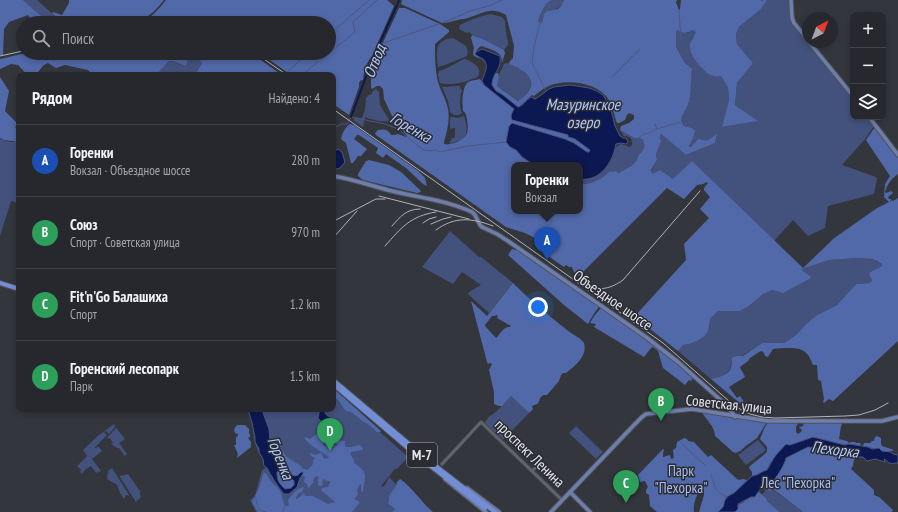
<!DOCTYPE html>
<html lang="ru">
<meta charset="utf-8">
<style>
body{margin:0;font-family:"PT Sans Narrow",sans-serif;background:#32343a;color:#f1f3f6}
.controls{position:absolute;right:12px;top:12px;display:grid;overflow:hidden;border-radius:8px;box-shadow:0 2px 6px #0003}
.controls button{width:36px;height:36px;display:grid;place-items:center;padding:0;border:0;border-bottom:1px solid #42444a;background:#26282e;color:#f1f3f6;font:20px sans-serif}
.compass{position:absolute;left:802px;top:12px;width:36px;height:36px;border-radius:50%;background:#26282e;box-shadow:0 2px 6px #0003;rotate:41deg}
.you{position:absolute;left:538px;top:307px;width:14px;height:14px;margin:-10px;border:3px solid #fff;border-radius:50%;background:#1a73e8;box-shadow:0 0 0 6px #1a73e833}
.badge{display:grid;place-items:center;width:26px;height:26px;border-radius:50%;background:#deb133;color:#fff;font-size:13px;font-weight:700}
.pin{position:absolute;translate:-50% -33px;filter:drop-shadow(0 1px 2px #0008)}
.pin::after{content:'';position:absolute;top:21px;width:14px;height:12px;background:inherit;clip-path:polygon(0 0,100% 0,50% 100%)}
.popup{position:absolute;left:511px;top:162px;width:72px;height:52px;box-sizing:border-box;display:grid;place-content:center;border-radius:8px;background:#26282e;filter:drop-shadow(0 1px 3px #0005);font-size:13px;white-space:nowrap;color:#a4a6aa}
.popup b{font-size:15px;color:#f1f3f6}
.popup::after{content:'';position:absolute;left:50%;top:100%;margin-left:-8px;border:8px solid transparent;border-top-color:#26282e}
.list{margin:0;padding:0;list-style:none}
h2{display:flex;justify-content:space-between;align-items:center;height:52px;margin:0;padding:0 16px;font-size:17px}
h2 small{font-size:13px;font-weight:400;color:#a4a6aa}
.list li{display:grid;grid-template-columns:26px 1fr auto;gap:12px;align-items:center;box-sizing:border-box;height:72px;padding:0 16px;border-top:1px solid #42444a}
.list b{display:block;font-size:15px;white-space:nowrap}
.list p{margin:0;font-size:13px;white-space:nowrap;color:#a4a6aa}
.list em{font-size:13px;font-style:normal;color:#a4a6aa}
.icon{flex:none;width:22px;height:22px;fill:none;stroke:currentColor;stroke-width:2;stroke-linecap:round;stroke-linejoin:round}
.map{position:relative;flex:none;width:898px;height:512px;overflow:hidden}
.search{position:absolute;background:#26282e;box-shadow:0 2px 6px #0003;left:16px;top:16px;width:320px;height:44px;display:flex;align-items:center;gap:10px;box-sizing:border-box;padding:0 14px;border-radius:22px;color:#a4a6aa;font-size:15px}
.panel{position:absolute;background:#26282e;box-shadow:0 2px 6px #0003;left:16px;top:72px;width:320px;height:340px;border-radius:8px}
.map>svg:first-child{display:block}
.green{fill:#43527d}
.forest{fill:#5269a9;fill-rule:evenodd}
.water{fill:#0c1851;stroke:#4d5680;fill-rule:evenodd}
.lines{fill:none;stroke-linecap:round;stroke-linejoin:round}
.stream{stroke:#4d5680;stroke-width:1}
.canal{stroke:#0c1851;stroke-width:2}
.minor-casing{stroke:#505258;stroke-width:4}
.major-casing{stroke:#505258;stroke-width:5.5}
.highway-casing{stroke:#505258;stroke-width:6}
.minor{stroke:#63666e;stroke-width:2}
.major{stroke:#6d7eac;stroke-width:3.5}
.highway{stroke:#738ed6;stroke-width:4}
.rail{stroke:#b1b2b8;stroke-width:1}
.labels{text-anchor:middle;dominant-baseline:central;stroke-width:3;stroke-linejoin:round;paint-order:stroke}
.shield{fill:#2a2c32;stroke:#aeafb4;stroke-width:1}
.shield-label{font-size:14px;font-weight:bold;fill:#e6e7ec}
.street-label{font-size:15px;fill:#e6e7ec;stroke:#2a2c32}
.park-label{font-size:15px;fill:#a8bdf3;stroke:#2a2c32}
.water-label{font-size:16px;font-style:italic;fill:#b2c7fe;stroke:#2a2c32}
</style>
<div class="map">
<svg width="898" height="512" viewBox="0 0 898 512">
<rect width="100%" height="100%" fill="#33363d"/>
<!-- green -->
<g class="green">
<polygon points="23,0 37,0 63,23 49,23"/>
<path d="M550,0H564C561,8 556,10 548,11L543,17L542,22L540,23L538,21C541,13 544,6 550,0Z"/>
<path d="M767,0H790V17L792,22L853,100V117H867L874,126L865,139L842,165L876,177L877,179L874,194L828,206L825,228L808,236L793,220L774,241L692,162L673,180L660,170L652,174L651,171L657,160L656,154L661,142L660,136L661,134L686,155L715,143L717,135L709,140L703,141L698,139L691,147H689L690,142L695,134L692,128L684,126C678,118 685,112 688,105C691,97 690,79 692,69L690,67L685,63L676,47V33L677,30L687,33L694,30L697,33L691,40L717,76H721L728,88L729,100L723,127L757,121L735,105L737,83L753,63L737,44L736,34L739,27L761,9Z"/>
<path d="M491,14L502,17L505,21L506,33L508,42V45L504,50L483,39L471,34L469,32L467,33L459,29L460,25C469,20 481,16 491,14Z"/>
<path d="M453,38L466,46C468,49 468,53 467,56L445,65L438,67C437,54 433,40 453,38Z"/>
<polygon points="193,53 201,59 202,63 196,73 197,75 156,75 169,61 173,61 186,66 188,59"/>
<path d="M464,59C470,60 484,68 478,76C476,79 475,78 472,79C469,80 466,82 463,82C456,84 447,85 440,83L438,75L439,71L445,69Z"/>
<path d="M507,63C512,65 517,67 522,70C526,72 533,81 531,86C529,91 523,98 519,101L497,86V79L504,64Z"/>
<path d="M460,86V88L462,90C460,96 459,107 462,113L459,115H454L450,112L448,101L442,87Z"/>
<path d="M376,89L379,92L380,105L389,120L388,121C380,122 373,120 365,117L363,127L353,120L356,117L359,118H362L365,110L366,98L369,95L372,94V92Z"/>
<path d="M464,116C466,122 469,134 463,139C459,141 453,142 449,144L452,138H454L455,136V128H453L450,129V118L452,117L458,118Z"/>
<path d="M620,130L634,138H639L642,139L644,143V148L638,156L635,162L627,169L619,173L612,172L610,171C602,179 591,185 580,184V179C594,181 605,171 612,159C614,156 614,151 616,147L621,144L630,147L632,145C633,139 630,136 624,136Z"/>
<polygon points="0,139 10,142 19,142 19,203 11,201 0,236"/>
<polygon points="450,231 479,257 481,257 513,283 489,313 468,294 469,292 481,285 462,272 453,284 422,267"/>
<path d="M858,258C868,259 873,258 882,264V266L870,272L869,274L872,281L869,283L856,284L837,305L817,315L807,323L796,335L784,343H762L742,356H736L731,361C732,374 722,376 711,379L678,351L683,345H687L710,326V319L718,311H740L749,306L763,294L810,276L802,270V269L829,260Z"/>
<path d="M333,390L408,457L397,469H395L381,486L382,487L385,485L389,477L396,484L397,486L389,505L395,509L392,512H256L250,500L255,496L262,470L266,468C264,465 264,462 263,459C262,457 260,455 259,453C258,451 255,444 255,441C253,430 252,419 248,409H333Z"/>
<path d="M511,396L529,413L503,440L485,423C487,417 492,415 497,411C502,406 506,401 511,396Z"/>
<polygon points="114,424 115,427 109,434 106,431 104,432 107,435 108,434 95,447 96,449 98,446 102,451 92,459 101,471 100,472 99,471 96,473 91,466 85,470 82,474 80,472 81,470 77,466 87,456 83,450 99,435"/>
<polygon points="576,426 603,452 596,459 569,433"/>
<polygon points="116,428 125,439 119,443 127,454 123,457 124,455 119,448 117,448 111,444 113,443 110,438 108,439 107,438"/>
<polygon points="758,440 766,450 746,465 738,455"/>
<polygon points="112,468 129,495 129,496 127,495 125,496 125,498 124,499 120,493 117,485 107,479 108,471"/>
<polygon points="128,474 140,491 140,495 141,497 136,502 120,477 120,476"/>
<polygon points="763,487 769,491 772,489 803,512 780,512 768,502 766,498 762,494 764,493 765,491 764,488 762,488"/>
</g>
<!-- forest -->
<g class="forest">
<polygon points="0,0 23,0 49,23 46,23 43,21 40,23 32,23 33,21 28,15 9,22 4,29 3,55 0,55"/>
<path d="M69,0H164C159,6 154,12 148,16C144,19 140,19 137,23H63L52,13L53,12L62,15L69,3Z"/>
<path d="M166,0H387L394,6L372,56C366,63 364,71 363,80H361L359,83V87L349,115L333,104V75H291L260,53H329V23H204L184,20L156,23H143C152,16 159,9 166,0Z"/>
<path d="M402,0H551C544,5 541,13 538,21L540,23L542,22L544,14L547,11L558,9L561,6L564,0H677L676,2L679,10L680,9L681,0H761L762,1L763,0H767L761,9L739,27L736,34L737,44L753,63L737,83L735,105L758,121L722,127L729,100L728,88L721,76C717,76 715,77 711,75C704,72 689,55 690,46C690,41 694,37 696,32L693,30C685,34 685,33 677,30L676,33V47L685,63L690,67L692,69C690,81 692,94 688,105C685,112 678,118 684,126L692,128L695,131C695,137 690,141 689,147H691L698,139C709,142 708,140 717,134L715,143L686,155L661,134L660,136L661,142L656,154L657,160L651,170L652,174L660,170L673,179L692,161L803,268L826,246L833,239L877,208L889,202L884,197L885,184L890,176L866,140L875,127L898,157V174C891,179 888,183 885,192L886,193L891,191L893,193L888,197L889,199H891L890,202L892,200L893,201L898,198V341L833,401L829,399L824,403L823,402L824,399L821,381L818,380L817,365H813C808,352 804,348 789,348C784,348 778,348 773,349L768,357L765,356L764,353L762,351L759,352L750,358L748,361L740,367C741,371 744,373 745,377L729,387L737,398L740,396L748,408V410L711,379C719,377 728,375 731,368C732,365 731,361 732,358L736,356H743L762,343H784L796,335L807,323L817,315L837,305L856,284L869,283L872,281L869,274L870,272L882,266V264L877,261L872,259L858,258L829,260L802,269V270L810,276L811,278L783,293L773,290L763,294L749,306L740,311H718L710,319C710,324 709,330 706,334C703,339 689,345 683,345L678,351L645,325L635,320L634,317L686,260L684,244L709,218L700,209L710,197L704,190V188L708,183L707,182L703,184L697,185L684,199L667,188L579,276L574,272L572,267H569L566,265L564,267L548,256L547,255C553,251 551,248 550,242L551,240L545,237V233H543L540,239H537L525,233L506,227L376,135L375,133L378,130C383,129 388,129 391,135H394L398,134L406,137L407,136L393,118L384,99L383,89L380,86H377L372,89L371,87V79L380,49L399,8H405L440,24L449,30V32L435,44C435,57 435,69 438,82C440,90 445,97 447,105C451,118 447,131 444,142V144C448,145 450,144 454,143C468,138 469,133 467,119C466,115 466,113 463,111C462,103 462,89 467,83C470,80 476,80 480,79L484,85L514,109L512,120L569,135L590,150V151L587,152L574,143L565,139L512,124L509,126L506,140L513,149L516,150L528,161L535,165H514V211H580V184C591,185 602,179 610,171L612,172L616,171L618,173H619C624,170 631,167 635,162C637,160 637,158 638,156C643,149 647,148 642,139L639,138H634L620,130L621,126L629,123L634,119V115L629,113L627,115L625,120L619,123H617C614,116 613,106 609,100C598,82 564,78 547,87C542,89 538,93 534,96L532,95L520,106L518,107L503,95L496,91L492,85C492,80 493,75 497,73H498C500,77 497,81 497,86L518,101C523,98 530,91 531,86C533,80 526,72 521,70C518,67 513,66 509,64L510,61L513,58L514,46L506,15C489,5 481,15 464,19C462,19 460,19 458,20C452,21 448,23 442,23L401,4Z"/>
<path d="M472,35L483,39L504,50L505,53L502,63C503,51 491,50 482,46C478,47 477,50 475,54C477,57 483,59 486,63L481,59L474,56L473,53L474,48L471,38Z"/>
<path d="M26,53H193L188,59L186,66L173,61H169L156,75H90L91,74L88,70L65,65L56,68L48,63C42,65 40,70 36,75C25,75 25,72 18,65L11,64L0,69V59Z"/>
<polygon points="193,53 251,53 282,75 197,75 196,73 202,63 200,59"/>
<polygon points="0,77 9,91 5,111 18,124 15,127 19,131 19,142 4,140 0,138"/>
<path d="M350,124L354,125L417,170L425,178L427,186L423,184L406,168L386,154L383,158L376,153L378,148L359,135H357L354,139L367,149L361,156H358L353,163H351L346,143L341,139C342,134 345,127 350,124Z"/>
<polygon points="369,160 389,165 401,172 420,190 421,192 417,193 363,180 358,176 358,174 366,161"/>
<polygon points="512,249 520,251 598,305 598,308 593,315 588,324 564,305 508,255"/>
<path d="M513,283C530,300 548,315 567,330C571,333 583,340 584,343C588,356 575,366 566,373H563L561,375L559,381L547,395H543L540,398C539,403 538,404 532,406L533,409L529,413L511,396L502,406H499L494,404V392L489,370L492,364L490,363L488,364L487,362L471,301L487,316ZM497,315L498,316L497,318L511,326L510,327C502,327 500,335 496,338L486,327L485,325L492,316H494Z"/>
<polygon points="601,308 645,337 667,355 693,378 691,381 689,380 685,385 680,381 663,368 658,351 653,347 651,348 644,357 594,327 596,324 590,323 594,316"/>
<polygon points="333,388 381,431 380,432 377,432 368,424 362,421 353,413 345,410 339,401 333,396"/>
<path d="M703,413L767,422L757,438L747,445L740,451L736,453L733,452L715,436C715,428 708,421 703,414Z"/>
<path d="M768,422L798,423L796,427V432L798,434L801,432L802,430L799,427L803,426L804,423H841L842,425L841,426L839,439L847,441L849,443L851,442H855L856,443H860L861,446L849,444L845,445L813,437L790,445H786L770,463L767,470C762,471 757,476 752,476V472L749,468L750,466L766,453L767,451V447L760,439L764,429Z"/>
<polygon points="238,425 245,425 249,429 249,433 250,435 250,437 248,438 251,442 251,447 237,458 238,454 234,445 236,445 236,437 238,436 238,434 235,433 234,430 236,426"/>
<path d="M323,433L325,438L323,446H327L328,449H332L334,447L338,445L333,441L335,440L345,441V445L346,447H351L359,445L363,448V450L351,452L350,454L354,460V463C369,473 365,475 363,491V492L361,491V485L360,484L357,490L358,495L354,499L360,502L352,512H258L252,502L259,488L264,472C268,475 269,479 272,483C276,486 279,488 281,493C283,498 282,502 286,506H288L289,504L288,500C293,494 296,489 303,487L304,488L302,492L299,493L296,497V499C299,499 301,495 304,493L305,496H313L328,504L335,502L321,490L322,488L328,487L330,483V481H327L323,479L322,481L323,485L320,486L318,485V479L319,477L316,476L314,478L313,483L311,485L309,488H308L307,484L304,482L305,477L302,475L303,472H301L298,475L294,476C288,473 282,468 279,462C276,455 277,450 272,443L273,441H275L286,456L296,463L300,465L303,469L308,470L313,464V461L315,458L310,455V453L316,455L320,453L322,454L324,459L328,458L329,457C321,451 310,446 304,438L306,437L310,439L317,434Z"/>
<path d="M877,436L881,438V444L882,446L894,450C885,455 872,447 863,446L864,443H870L872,441H874L875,437Z"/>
<path d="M684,438L687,439L688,441L694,442L708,457L711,455L737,479L739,480L743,479L747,480L734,493L726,497L723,507L718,512H699L704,495V490L702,489C696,494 693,504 694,512H657L650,506L649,495L646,493V490L648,487L645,481L640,482L638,475L663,449L664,450L663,453V457H664L666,456L670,455L671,459L674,458L673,450L676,448L677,442Z"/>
<path d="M808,447L816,448L821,450L835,452L849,456L857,455L858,457L854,460L853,465V466L851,469L874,490V495L879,497L893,510L892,512H803L773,489L769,491L764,487C767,483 768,485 772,482C778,476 782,467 786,460V458Z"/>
<path d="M281,470L284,472L294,481V485L291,489H285C279,483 277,481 277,472Z"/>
<path d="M400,479C413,488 421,502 433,512H392L395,509L388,504C389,502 389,500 389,497C390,491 396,490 397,482Z"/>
<polygon points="759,492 766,498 768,502 780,512 735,512 738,509 738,505 744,502 746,499 747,500"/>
</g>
<!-- water -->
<g class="water">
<path d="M482,49L500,56C502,71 492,72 492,85L496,91L503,95L518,107C523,106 526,100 531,97L535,99L537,98L549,89L554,87L570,85L589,88L597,91L603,95L606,100L611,110L615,126L620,136L623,138H626L628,142L626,144L621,143L616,144C613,162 600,182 580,179V165H535L528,161L522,157L516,150L510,147L506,142L509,126L512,123L565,139L574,143L587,152H589L590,150L575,139L568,137V135L512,120C510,115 512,113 514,109L484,85L482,81C484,74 490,66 483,59C480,57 478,57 475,54L476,52Z"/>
<polygon points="338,149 342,152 345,162 340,168 333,170 333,152"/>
<path d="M248,409H262V410L269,429L270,440L275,448L278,461L280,465L294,476L298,475L301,472H303V474L300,478L297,487L289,494H284C277,486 272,477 267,468L264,466L263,459L259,452V449L255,442V437L252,423ZM281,470L284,472L294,481V485L291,488L285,489C279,483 277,481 277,472Z"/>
<path d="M320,409H324C325,418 331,416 336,420L332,426L326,427L318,418Z"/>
<path d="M813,437L845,445L849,444L868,447L872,449L879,448L882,451L891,452L893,454L898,455V463C895,463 892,464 889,463C887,462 887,460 884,459L885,462L875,459L867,461L863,457H858L857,455L849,456L832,452L829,453L828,451L821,450L816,448L808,447L786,458C785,464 776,479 771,483C769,484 767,484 765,485C762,487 757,493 755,497H751L738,504V509L735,512H718L723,507L725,500L728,496L734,493L752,476C757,476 762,471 767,470C770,465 773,459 776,455C779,451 783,448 786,444L790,445Z"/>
</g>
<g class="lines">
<!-- stream -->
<g class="stream">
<polyline points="679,10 681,40"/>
<polyline points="442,23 464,14 467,12 491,5 501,0"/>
<polyline points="329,35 369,0"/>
<polyline points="383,43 439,24"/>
<polyline points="379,44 382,43"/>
<polyline points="288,71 308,53"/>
<polyline points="302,75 355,32 353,22 377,0"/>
<polyline points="612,77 640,49"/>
<polyline points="546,91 532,63 534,47 541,19 549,5 556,3 559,0"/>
<polyline points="655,124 657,129 655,129"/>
<polyline points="333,128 342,124 347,124 351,117 385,124 398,129 417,145 424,150 431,151 435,150 440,152 468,146 506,142"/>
<polyline points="657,129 681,122"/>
<path d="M639,138C644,131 649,135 654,130"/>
<polyline points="681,443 705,465"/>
<polyline points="711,475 712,477"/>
<path d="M712,479C714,482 714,486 716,489C719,493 724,495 727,498"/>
<polyline points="255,496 259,510 266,512"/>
<polyline points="283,512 285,505 284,499"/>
</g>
<!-- canal -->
<g class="canal">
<polyline points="398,3 399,0"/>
<polyline points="351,117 373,58 397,5"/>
</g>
<!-- minor casing -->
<g class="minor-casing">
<g id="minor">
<polyline points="442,464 457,448 481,422 562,500"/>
<polyline points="532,471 540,463"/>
</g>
</g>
<!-- major casing -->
<g class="major-casing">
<g id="major">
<polyline points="791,0 792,18 794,23 808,40"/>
<polyline points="809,42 853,96"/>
<polyline points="869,117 898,155"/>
<path d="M333,176C352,179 369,185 388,190C415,197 446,200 472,212L475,215L480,225L482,227L497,234L508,241L646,337L678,362L725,404L732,412L735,417"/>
<polyline points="445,479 486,512"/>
<polyline points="467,488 499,512"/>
<polyline points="570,492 590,512"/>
<polyline points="551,512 634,425 642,417 646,414 692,409 768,421 882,421 898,417"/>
</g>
</g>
<!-- highway casing -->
<g class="highway-casing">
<g id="highway">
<polyline points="0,283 19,289"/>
<polyline points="333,380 428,460 495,512"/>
<polyline points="333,384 415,454 485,508"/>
</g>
</g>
<!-- minor -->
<use href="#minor" class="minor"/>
<!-- major -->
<use href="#major" class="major"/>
<!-- highway -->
<use href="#highway" class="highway"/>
<!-- rail -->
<g class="rail">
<polyline points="163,23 184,22 192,23"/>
<polyline points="255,53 287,75"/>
<polyline points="0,56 23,51"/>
<polyline points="333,109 663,343 730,402 740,409 750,414 762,417 775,418 845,416 859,415 875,410 888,403"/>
<polyline points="379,196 469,219"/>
<polyline points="334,221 372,201 376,199 385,199"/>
<polyline points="423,223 429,219 436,217"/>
<polyline points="431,224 443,219 451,217"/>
<path d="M392,226C400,217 406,209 420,209"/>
<path d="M436,230C455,216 472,218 493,226"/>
<polyline points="333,238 357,211"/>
<path d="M385,246C401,228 410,216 436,212"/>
<path d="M587,285C599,292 612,288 623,280L700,191"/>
</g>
</g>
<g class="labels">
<!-- shield labels -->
<rect class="shield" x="407" y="443" width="30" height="24" rx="3"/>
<g class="shield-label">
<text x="422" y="455">М-7</text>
</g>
<!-- street labels -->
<g class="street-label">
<text transform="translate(613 300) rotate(35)">Объездное шоссе</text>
<text transform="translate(729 404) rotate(6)">Советская улица</text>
<text transform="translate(530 453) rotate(44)">проспект Ленина</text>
</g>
<!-- park labels -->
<g class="park-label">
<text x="681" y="470">Парк<tspan x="681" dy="17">"Пехорка"</tspan></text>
<text x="798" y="482">Лес "Пехорка"</text>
</g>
<!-- water labels -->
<g class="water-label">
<text transform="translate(374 61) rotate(-68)">Отвод</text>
<text x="583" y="104">Мазуринское<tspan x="583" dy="18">озеро</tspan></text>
<text transform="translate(411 127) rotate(29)">Горенка</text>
<text transform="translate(835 449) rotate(7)">Пехорка</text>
<text transform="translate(281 458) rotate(68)">Горенка</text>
</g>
</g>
</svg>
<div class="controls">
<button>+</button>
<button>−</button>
<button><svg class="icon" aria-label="layers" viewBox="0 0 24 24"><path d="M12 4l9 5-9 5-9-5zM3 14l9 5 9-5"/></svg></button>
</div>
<svg class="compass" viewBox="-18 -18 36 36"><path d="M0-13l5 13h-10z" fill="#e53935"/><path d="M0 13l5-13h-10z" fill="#a4a6aa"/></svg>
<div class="you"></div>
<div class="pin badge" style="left:547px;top:260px;background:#1a4fb4">A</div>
<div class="popup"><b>Горенки</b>Вокзал</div>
<div class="pin badge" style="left:661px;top:421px;background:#2e9e5b">B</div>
<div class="pin badge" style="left:626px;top:503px;background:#2e9e5b">C</div>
<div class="pin badge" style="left:330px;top:451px;background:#2e9e5b">D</div>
<div class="search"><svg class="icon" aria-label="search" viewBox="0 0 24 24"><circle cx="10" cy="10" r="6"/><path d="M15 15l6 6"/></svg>Поиск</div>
<section class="panel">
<h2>Рядом<small>Найдено: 4</small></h2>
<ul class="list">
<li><span class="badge" style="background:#1a4fb4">A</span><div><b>Горенки</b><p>Вокзал · Объездное шоссе</p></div><em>280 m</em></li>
<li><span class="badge" style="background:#2e9e5b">B</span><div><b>Союз</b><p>Спорт · Советская улица</p></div><em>970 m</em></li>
<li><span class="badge" style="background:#2e9e5b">C</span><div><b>Fit'n'Go Балашиха</b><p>Спорт</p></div><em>1.2 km</em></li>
<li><span class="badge" style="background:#2e9e5b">D</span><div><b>Горенский лесопарк</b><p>Парк</p></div><em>1.5 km</em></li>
</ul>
</section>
</div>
